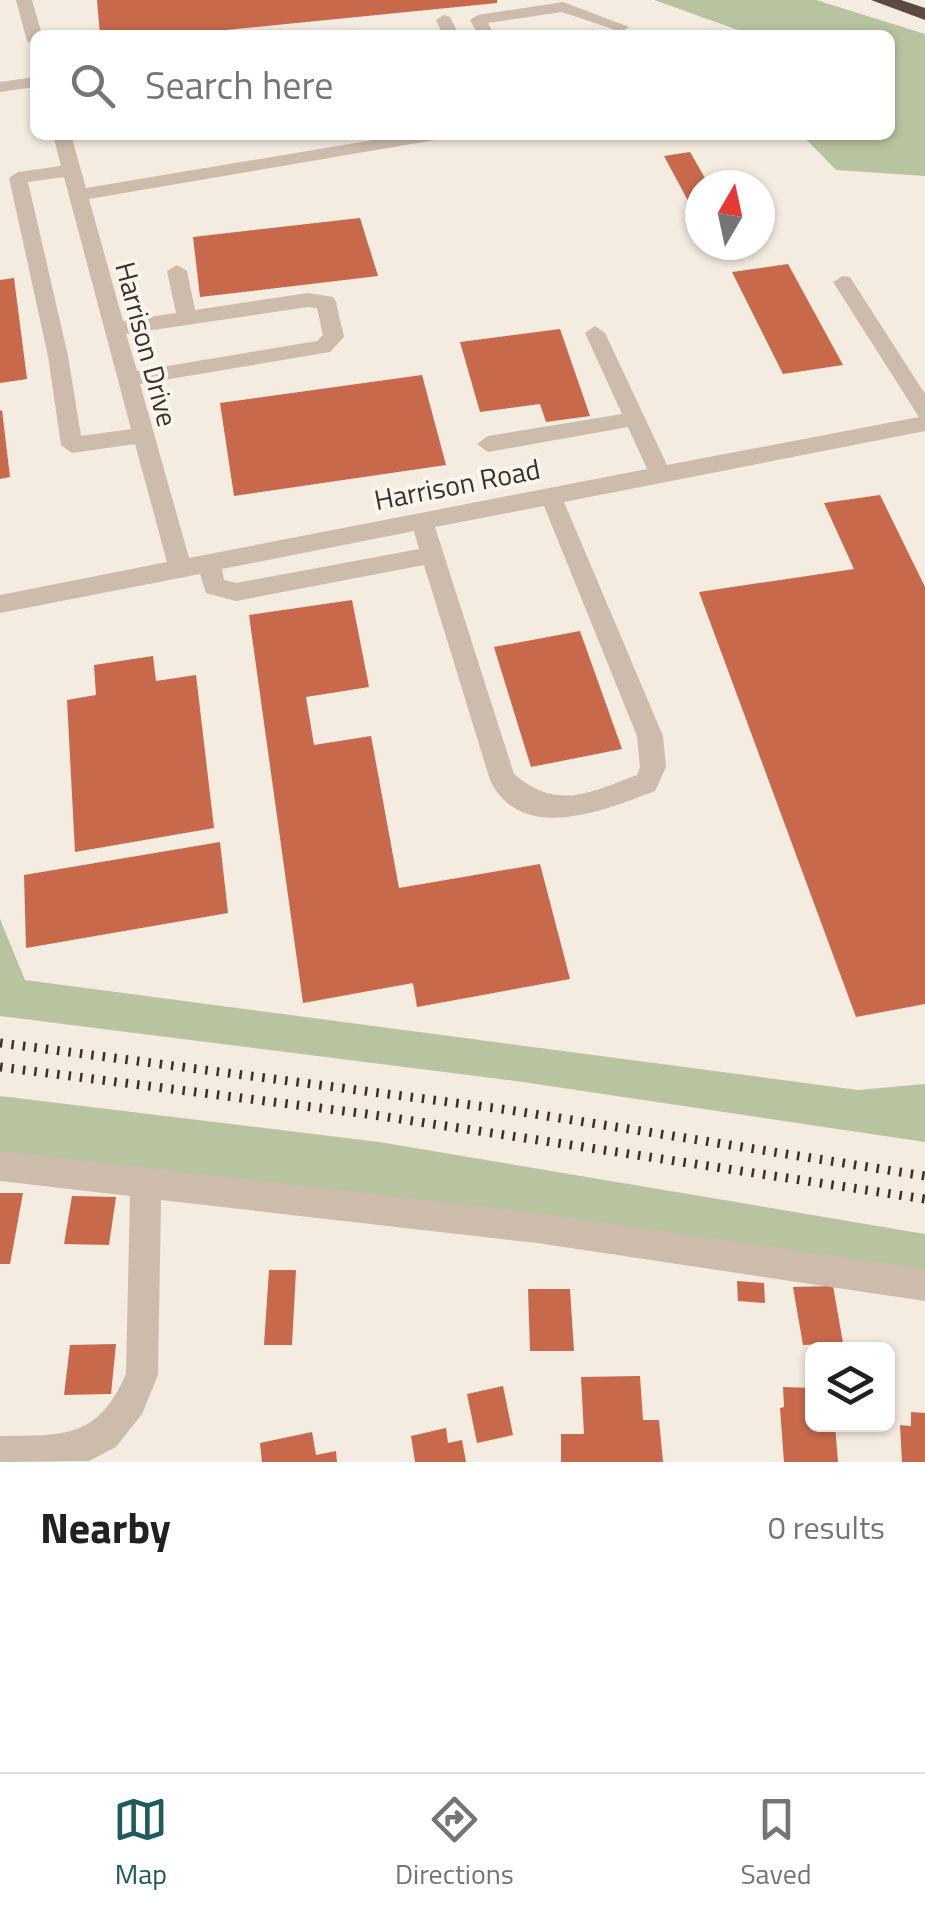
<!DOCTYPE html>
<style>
body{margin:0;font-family:"Titillium Web",sans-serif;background:#f6f6f6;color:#202124}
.controls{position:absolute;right:30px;bottom:30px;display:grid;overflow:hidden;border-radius:15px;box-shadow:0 2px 8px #0004}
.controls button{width:90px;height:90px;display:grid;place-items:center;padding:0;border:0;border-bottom:2px solid #e0e0e0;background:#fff;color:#202124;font:50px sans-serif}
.compass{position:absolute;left:685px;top:170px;width:90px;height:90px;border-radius:50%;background:#fff;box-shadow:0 2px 8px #0004;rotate:9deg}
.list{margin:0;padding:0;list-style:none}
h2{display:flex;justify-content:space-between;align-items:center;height:130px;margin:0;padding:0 40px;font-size:42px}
h2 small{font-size:32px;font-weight:400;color:#757577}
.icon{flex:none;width:55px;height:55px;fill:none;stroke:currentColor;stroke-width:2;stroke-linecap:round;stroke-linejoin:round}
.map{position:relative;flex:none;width:925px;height:1462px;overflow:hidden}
.search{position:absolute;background:#fff;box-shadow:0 2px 8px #0004;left:30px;right:30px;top:30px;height:110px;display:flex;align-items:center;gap:25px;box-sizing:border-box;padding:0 35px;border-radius:15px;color:#757577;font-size:38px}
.sheet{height:310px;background:#fff}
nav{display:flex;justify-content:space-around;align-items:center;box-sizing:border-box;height:140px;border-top:2px solid #e0e0e0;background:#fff;font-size:28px;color:#757577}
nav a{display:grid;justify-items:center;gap:5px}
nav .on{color:#1f5a5e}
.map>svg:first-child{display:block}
.green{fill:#b8c4a0}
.building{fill:#c8694b}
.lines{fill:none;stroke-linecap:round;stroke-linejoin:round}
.minor{fill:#cdbbac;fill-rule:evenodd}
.highway{fill:#5c4a42;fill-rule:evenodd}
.rail{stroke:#3b302b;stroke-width:9;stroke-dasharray:2.5 9;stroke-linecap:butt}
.labels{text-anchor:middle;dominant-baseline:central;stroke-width:8;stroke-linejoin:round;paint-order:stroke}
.street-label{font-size:28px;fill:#3b302b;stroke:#fbf5ee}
</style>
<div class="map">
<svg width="925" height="1462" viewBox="0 0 925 1462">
<rect width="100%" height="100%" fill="#f4ebe1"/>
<!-- green -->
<g class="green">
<polygon points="654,0 816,0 925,34 925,176 836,170 802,135 890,135 890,35 752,35"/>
<polygon points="0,919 25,980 858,1090 925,1084 925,1142 516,1081 0,1016"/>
<polygon points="0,1096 379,1142 925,1234 925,1270 0,1156"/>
</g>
<!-- building -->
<g class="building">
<polygon points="97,0 497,0 497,3 177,35 100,35"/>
<polygon points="690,152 709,185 700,185 700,223 664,156"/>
<polygon points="360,218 378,276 200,297 193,237"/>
<polygon points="788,264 843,365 783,374 732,272"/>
<polygon points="14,278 27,379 0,383 0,280"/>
<polygon points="560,329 590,416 546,422 540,404 480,412 460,342"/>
<polygon points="422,375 446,465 234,496 220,403"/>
<polygon points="2,410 10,477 0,479 0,411"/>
<polygon points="880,495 925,587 925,1004 856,1017 699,592 854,569 824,503"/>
<polygon points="352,600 369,687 306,697 314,745 371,736 399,888 540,864 570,979 417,1007 413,983 303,1003 249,615"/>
<polygon points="580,631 622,749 531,767 494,647"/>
<polygon points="153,656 156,681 196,675 214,828 75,852 67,700 96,695 94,665"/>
<polygon points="220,842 228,913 26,948 24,875"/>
<polygon points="0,1193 23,1193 10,1264 0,1264"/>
<polygon points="72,1196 116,1197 109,1245 64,1244"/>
<polygon points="269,1270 296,1270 292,1345 264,1345"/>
<polygon points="737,1281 764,1283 765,1303 738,1301"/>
<polygon points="833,1286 843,1343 803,1345 793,1287"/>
<polygon points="528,1289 570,1289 574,1351 530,1351"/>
<polygon points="116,1344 111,1394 64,1395 70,1345"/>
<polygon points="640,1376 643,1420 659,1420 663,1462 561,1462 561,1434 584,1434 581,1377"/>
<polygon points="503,1386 513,1435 477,1443 467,1394"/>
<polygon points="783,1387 812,1388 812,1424 835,1425 838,1462 784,1462 780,1408 784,1407"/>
<polygon points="911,1412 925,1413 925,1462 902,1462 900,1425 911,1426"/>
<polygon points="446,1428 448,1443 462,1440 466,1462 415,1462 411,1436"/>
<polygon points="312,1432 316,1455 336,1451 337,1462 262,1462 260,1443"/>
</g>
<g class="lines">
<!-- minor -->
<g class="minor">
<polygon points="16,0 32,0 42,35 35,35 35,46 27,41"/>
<polygon points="563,2 629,27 621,32 562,12 488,23 494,35 478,35 470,20 478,15"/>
<polygon points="444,15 450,17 459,35 443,35 436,20"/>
<polygon points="35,77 35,87 0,92 0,82"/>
<path d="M53,135H71L86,188L403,135H444L435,140L89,199L123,321L176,313L167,271L177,265L187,271L195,310L308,293L333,297L336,302L344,337L330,352L140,384L189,558L647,469L628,427L488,452L477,444L488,436L622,414L585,333L595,326L605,333L667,465L919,417L833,282L843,276L850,277L925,394V431L564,502L663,736L666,767L655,791C607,809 522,846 490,780L424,565L236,601L206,593L200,574L0,613V595L167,562L135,444L72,453L61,445L48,356L9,178L18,172L61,166ZM64,177L131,429L81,436L68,356L28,182ZM308,307L317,308L323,335L317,341L137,371L126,334ZM544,506L637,736L640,767L637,775C589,793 557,811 514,774L435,527ZM414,531L419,549L236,583L224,580L222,569Z"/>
<path d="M0,1151L537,1213L925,1269V1301L537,1243L161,1200L158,1375L142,1414L116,1447L89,1461L0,1462V1436C63,1435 97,1440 126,1374L130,1196L0,1181Z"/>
</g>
<!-- highway -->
<polygon class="highway" points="871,0 901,0 925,8 925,20"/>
<!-- rail -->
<g class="rail">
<polyline points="0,1043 509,1110 925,1176"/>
<polyline points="0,1067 367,1114 925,1199"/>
</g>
</g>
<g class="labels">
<!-- street labels -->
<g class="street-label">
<text transform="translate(147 344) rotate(75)">Harrison Drive</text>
<text transform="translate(457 484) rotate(-11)">Harrison Road</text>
</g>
</g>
</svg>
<div class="controls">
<button><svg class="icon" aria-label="layers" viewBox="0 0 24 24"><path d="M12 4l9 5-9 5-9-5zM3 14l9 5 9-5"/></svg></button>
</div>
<svg class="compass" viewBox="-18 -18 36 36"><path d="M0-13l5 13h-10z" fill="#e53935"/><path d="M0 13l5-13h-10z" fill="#757577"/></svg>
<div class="search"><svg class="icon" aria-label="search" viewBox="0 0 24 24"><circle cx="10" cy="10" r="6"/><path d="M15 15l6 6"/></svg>Search here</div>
</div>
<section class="sheet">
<h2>Nearby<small>0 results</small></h2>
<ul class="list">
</ul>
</section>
<nav>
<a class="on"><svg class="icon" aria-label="map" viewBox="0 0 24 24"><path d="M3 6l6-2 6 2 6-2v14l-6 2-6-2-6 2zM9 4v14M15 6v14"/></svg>Map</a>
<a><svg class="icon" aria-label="directions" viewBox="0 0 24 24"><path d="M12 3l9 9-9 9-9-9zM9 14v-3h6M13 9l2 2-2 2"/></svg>Directions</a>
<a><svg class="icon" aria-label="saved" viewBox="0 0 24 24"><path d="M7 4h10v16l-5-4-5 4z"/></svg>Saved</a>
</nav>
